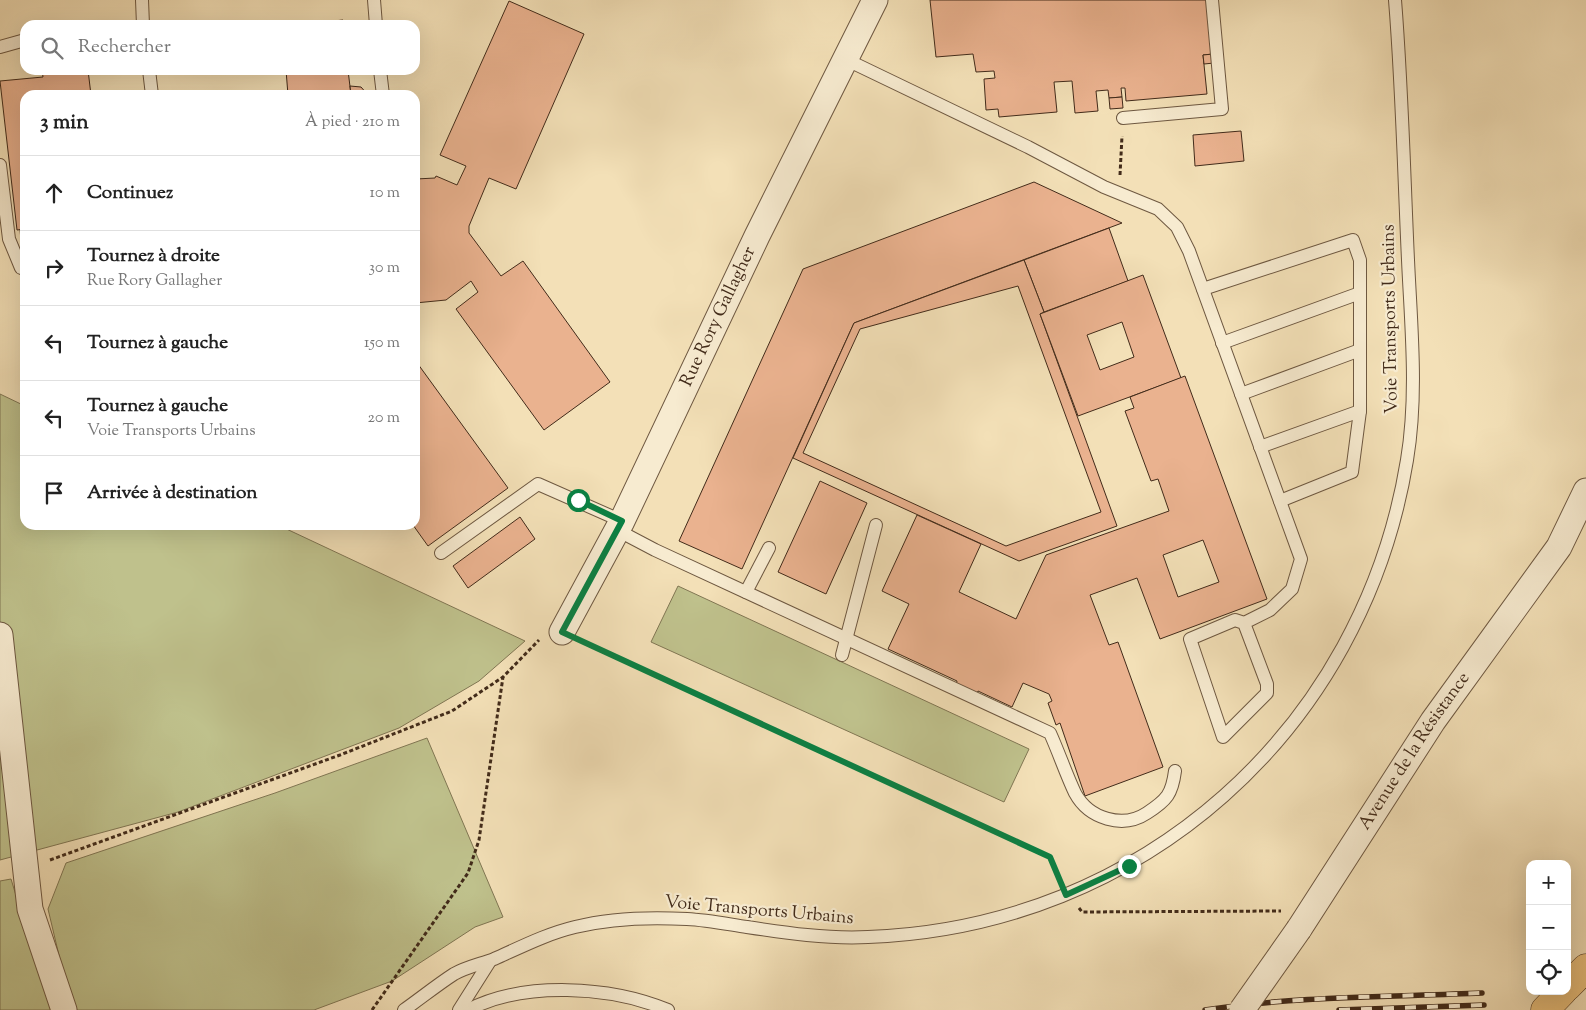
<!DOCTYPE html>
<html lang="fr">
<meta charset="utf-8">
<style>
body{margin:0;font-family:"Sorts Mill Goudy",serif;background:#f6f6f6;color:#222}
.controls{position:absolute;right:15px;bottom:15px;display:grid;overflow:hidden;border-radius:10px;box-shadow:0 5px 20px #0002}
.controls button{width:45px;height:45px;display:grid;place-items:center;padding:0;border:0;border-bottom:1px solid #e0e0e0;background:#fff;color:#222;font:25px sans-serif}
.stop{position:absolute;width:15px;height:15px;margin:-11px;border:4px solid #0b8043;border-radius:50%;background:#fff}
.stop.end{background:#0b8043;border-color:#fff;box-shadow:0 1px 5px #0008}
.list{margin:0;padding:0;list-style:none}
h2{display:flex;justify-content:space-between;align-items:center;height:65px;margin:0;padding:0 20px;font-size:21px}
h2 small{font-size:16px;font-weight:400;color:#767676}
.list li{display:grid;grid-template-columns:32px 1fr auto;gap:15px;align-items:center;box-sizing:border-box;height:75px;padding:0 20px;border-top:1px solid #e0e0e0}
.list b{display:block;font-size:19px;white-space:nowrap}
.list p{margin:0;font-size:16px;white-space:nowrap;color:#767676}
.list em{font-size:16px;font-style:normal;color:#767676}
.icon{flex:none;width:28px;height:28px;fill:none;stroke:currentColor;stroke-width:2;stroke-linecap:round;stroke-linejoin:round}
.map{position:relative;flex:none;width:1586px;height:1010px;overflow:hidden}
.search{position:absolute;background:#fff;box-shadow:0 5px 20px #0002;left:20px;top:20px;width:400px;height:55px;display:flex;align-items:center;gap:12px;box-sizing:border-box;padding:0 18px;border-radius:15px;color:#767676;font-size:19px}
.panel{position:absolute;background:#fff;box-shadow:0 5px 20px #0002;left:20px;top:90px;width:400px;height:440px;border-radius:15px}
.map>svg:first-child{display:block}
.green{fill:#bfc18c;stroke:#807653}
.building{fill:#eab28f;stroke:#422b1a;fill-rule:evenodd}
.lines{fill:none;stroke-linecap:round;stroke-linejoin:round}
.service-casing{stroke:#6e5841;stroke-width:14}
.minor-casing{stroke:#6e5841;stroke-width:27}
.primary-casing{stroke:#422b1a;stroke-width:29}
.path{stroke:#422b1a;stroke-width:3;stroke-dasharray:4 2.5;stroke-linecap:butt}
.service{stroke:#f7ebd0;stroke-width:12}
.minor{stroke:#f7ebd0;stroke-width:25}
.primary{stroke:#eac07c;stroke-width:28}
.rail-casing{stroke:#422b1a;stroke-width:5.5}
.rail{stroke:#f7ebd0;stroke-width:4;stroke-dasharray:11;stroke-linecap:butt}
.minor-bridge-casing{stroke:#6e5841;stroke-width:27;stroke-linecap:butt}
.minor-bridge{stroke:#f7ebd0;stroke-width:25}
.route{stroke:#0b8043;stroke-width:6}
.labels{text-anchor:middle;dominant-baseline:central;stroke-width:4.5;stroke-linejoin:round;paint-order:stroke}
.street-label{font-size:18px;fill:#422b1a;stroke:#f7ebd0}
</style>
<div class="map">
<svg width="1586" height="1010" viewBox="0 0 1586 1010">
<rect width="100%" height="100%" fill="#f3e0b7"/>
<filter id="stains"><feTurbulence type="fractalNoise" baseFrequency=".004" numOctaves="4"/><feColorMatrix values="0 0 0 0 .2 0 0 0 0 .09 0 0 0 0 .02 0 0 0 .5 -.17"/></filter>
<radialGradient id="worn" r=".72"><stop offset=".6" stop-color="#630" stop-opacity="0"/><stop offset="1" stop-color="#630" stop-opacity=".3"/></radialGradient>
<!-- green -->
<g class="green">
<polygon points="0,394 25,406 25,525 278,525 525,641 479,681 399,728 178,812 0,860"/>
<polygon points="678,586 1029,749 1004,802 651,642"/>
<polygon points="427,738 503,917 475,927 392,981 314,1010 77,1010 66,985 48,909 66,863 275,793"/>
<polygon points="11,879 51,1010 0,1010 0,881"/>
</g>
<!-- building -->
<g class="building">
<polygon points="930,0 1208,0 1213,54 1203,55 1207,94 1126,101 1125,88 1121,88 1122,97 1109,98 1108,90 1096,91 1098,111 1075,113 1072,81 1054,82 1057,112 999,117 998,109 986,110 984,79 995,78 994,71 976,72 973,54 936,57"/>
<polygon points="509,1 584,34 516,189 489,178 469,226 469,233 501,276 523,261 610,382 544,430 456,309 478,292 471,281 446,300 415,303 415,202 418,202 416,179 435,178 436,176 457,185 466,166 440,155"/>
<polygon points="343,20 343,25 295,25"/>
<polygon points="1213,54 1214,63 1204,64 1203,55"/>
<polygon points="42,70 88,70 91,95 25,95 25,229 17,230 0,81 43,77"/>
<polygon points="286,70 348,70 351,95 288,95"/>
<polygon points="350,86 361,87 368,95 351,95"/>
<polygon points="1122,97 1123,108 1110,109 1109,98"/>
<polygon points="1241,131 1244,161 1195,166 1193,135"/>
<polygon points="1034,182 1122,223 854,323 742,569 679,541 803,269"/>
<polygon points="1109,228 1128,281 1044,312 1024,260"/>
<polygon points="20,229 25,229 25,253 22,253"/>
<path d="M1024,260L1044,312L1040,314L1117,526L1019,561L793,458L854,323ZM1018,286L1101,512L1006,546L803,453L860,329Z"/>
<path d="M1143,275L1181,378L1078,416L1040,314ZM1122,322L1134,357L1100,370L1087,335Z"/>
<polygon points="415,360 508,488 428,546 413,525"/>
<path d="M1185,376L1267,599L1160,639L1137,578L1090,595L1109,645L1118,642L1163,767L1085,796L1060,723L1056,725L1048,703L1052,701L1049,694L1023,683L1012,707L978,691L976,695L956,686L957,681L888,649L909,604L882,591L917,515L981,544L959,592L1016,619L1046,555L1169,511L1158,479L1151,481L1125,411L1134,408L1130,397ZM1203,540L1219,582L1178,597L1163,555Z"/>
<polygon points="820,481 867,503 826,594 778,572"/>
<polygon points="520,517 535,539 468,588 453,566"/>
</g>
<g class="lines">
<!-- service casing -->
<g class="service-casing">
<g id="service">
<polyline points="142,0 143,25"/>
<polyline points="374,0 376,25"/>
<polyline points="0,47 25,40"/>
<polyline points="847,60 1028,147 1104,187 1158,209 1177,227 1189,251 1301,559 1292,589 1270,610 1244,623 1267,684 1267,693 1223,737 1190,639 1235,620 1244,623"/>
<polyline points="149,70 152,95"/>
<polyline points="380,70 383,95"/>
<polyline points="1123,118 1222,109 1212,0"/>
<polyline points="0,165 9,239 21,268 25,269"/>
<polyline points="1203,289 1353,240 1360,260 1360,411 1260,447"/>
<polyline points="1222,343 1360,293"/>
<polyline points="1241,394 1360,350"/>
<polyline points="1280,501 1352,472 1360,411"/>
<path d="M617,530L655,550L1050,733C1059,753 1066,774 1075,793C1089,819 1123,829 1147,813C1167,800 1172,794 1175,771"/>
<polyline points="441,553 538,484 622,521"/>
<polyline points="746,592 769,548"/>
<polyline points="842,655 876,525"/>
<path d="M404,1010C421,998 437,985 454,974C466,967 481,964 494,959C521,947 546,934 575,927C611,918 650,917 687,919C707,920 727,924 747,927C787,933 827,939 868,937C1142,927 1363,730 1407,460C1418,394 1411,326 1408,260C1404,174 1402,86 1395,0"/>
<polyline points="459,1010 490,961"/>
<path d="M468,1010C524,981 610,986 668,1010"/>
</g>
</g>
<!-- minor casing -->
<g class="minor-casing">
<g id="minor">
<path id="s1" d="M562,632L622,521L757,236L875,0"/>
<polyline points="0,635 30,909 64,1010"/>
<path id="s2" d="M1299,929L1433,721L1559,547L1586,491"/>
</g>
</g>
<!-- primary casing -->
<g class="primary-casing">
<g id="primary">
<polyline points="1567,987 1586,968"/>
<polyline points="1545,1010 1563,991"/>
</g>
</g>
<!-- path -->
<g class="path">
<polyline points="1120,175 1122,136"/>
<polyline points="584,643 1050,857 1058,876"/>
<polyline points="50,860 340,755 452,711 503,677 539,640"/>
<polyline points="1079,908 1082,912 1281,911"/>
<polyline points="372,1010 468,873 479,840 503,677"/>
</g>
<!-- service -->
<use href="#service" class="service"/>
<!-- minor -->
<use href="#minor" class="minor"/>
<!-- primary -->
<use href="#primary" class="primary"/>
<!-- rail casing -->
<g class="rail-casing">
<g id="rail">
<path d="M1205,1010C1296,996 1390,997 1482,993"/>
<polyline points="1339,1010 1484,1005"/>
</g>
</g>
<!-- rail -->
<use href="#rail" class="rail"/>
<!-- minor-bridge casing -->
<g class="minor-bridge-casing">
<polyline id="minor-bridge" points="1242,1010 1299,929"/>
</g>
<!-- minor-bridge -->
<use href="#minor-bridge" class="minor-bridge"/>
</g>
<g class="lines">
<!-- route -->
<polyline class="route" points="578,500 622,521 562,632 1050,857 1066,895 1129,866"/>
</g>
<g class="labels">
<!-- street labels -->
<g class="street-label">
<text stroke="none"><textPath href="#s1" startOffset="352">Rue Rory Gallagher</textPath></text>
<text transform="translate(1391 319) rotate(-91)">Voie Transports Urbains</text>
<text stroke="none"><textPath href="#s2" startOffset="212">Avenue de la Résistance</textPath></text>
<text transform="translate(759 911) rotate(5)">Voie Transports Urbains</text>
</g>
</g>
<rect width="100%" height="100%" filter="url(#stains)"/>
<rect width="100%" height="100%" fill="url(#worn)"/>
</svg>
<div class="controls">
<button>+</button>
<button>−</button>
<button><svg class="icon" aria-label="locate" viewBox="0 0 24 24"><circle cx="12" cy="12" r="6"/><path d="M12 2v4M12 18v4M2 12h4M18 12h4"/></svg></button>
</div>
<div class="stop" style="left:578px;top:500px"></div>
<div class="stop end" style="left:1129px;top:866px"></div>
<div class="search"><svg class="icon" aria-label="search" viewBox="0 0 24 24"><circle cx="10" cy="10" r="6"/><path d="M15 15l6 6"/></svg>Rechercher</div>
<section class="panel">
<h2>3 min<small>À pied · 210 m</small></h2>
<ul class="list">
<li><svg class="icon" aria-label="ahead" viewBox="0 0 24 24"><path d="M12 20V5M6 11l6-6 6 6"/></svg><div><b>Continuez</b></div><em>10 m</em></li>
<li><svg class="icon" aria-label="right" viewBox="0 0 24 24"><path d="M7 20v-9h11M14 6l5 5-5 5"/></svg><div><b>Tournez à droite</b><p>Rue Rory Gallagher</p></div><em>30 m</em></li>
<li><svg class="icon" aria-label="left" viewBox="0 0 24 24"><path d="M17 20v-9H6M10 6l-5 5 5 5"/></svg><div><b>Tournez à gauche</b></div><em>150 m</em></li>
<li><svg class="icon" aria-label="left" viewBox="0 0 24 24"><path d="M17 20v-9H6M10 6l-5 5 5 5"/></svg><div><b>Tournez à gauche</b><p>Voie Transports Urbains</p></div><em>20 m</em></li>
<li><svg class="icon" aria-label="arrive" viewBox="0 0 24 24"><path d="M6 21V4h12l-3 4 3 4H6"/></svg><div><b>Arrivée à destination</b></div></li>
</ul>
</section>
</div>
